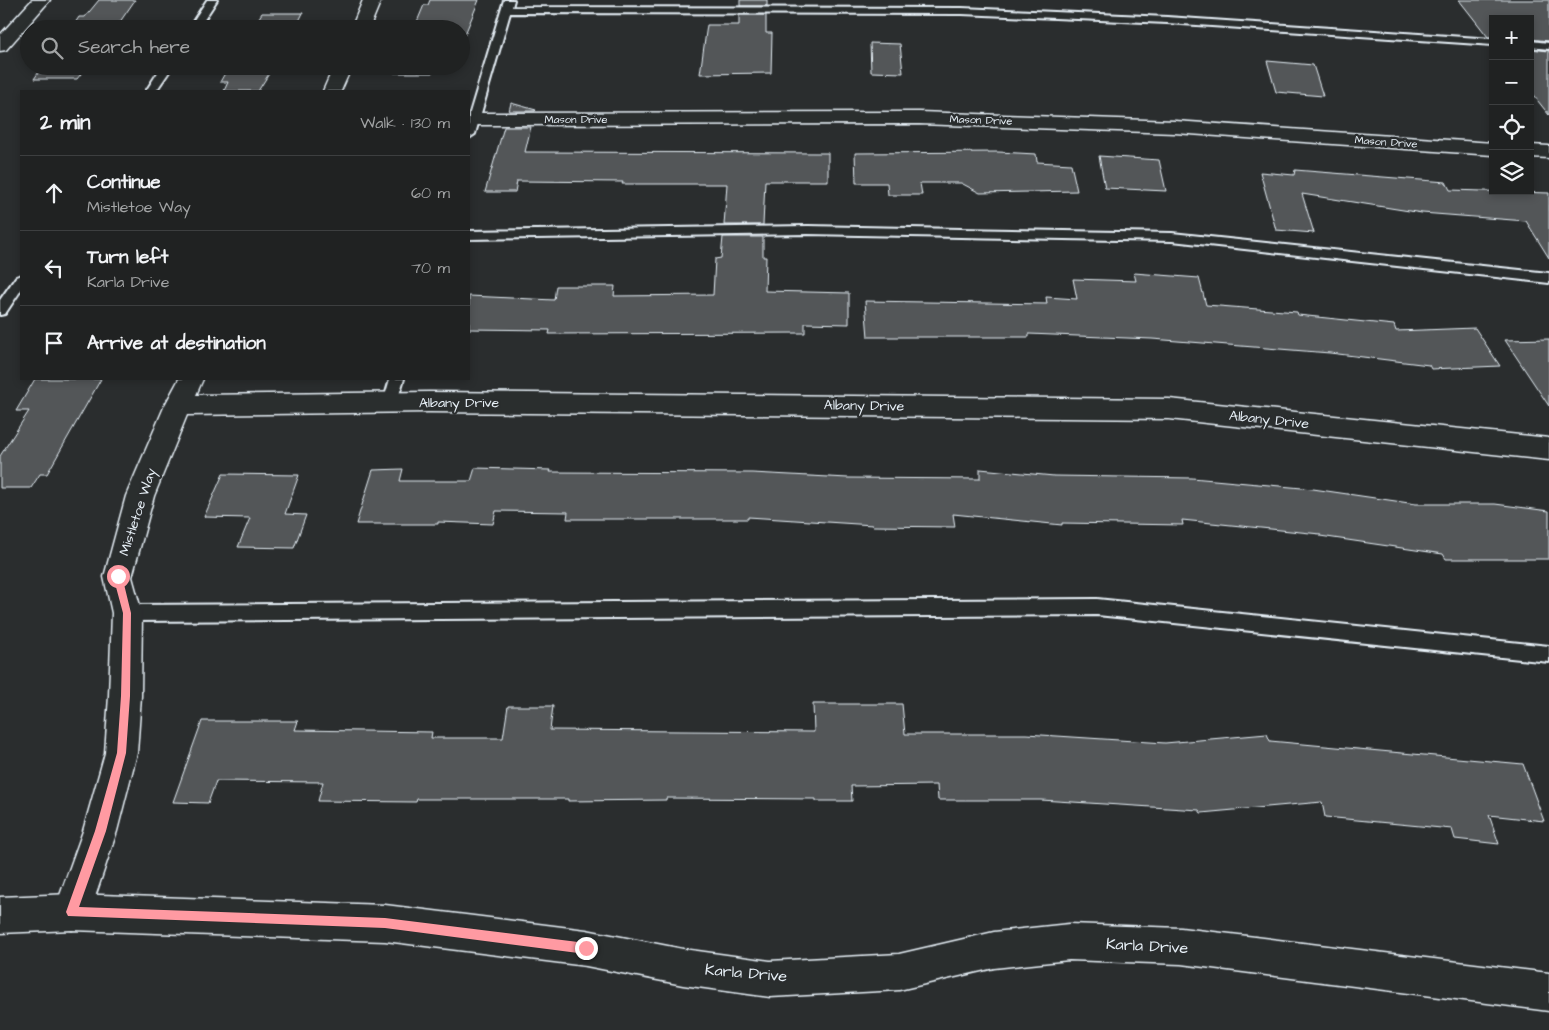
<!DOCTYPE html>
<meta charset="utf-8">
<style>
body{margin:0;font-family:"Architects Daughter",sans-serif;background:#2d2f2f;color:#f1f3f6}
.controls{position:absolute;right:15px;top:15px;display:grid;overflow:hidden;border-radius:0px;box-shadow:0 2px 8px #0003}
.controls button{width:45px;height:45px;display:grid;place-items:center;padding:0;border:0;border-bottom:1px solid #3d3f40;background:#202222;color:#f1f3f6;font:25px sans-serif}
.stop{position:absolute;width:15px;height:15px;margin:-11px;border:4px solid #ff9aa2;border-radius:50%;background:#fff}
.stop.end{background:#ff9aa2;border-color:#fff;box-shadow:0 1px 5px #0008}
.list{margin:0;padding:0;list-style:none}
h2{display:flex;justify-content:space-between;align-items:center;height:65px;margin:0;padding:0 20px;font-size:21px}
h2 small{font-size:16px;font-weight:400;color:#a2a4a5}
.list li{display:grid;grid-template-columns:32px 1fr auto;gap:15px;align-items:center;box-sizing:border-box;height:75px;padding:0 20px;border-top:1px solid #3d3f40}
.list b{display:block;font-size:19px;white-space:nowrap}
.list p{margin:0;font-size:16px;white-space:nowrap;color:#a2a4a5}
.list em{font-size:16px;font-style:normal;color:#a2a4a5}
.icon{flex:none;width:28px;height:28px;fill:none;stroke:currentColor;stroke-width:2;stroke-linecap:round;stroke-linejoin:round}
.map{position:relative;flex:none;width:1549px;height:1030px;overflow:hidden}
.search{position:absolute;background:#202222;box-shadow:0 2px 8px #0003;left:20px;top:20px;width:450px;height:55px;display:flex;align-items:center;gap:12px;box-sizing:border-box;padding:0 18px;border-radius:28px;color:#a2a4a5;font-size:19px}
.panel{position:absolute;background:#202222;box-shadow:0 2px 8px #0003;left:20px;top:90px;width:450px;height:290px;border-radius:0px}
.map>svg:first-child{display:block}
.building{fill:#535759;stroke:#e8f1f8}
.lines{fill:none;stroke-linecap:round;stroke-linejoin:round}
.service-casing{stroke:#e8f1f8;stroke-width:4}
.minor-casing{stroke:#e8f1f8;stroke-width:3}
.tertiary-casing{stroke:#e8f1f8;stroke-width:3}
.service{fill:#2a2d2e;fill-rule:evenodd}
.minor{fill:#2a2d2e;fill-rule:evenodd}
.tertiary{fill:#2a2d2e;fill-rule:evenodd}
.route{fill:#ff9aa2}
.labels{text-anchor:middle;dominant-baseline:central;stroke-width:4.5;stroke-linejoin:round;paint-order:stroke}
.far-street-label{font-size:11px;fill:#e8f1f8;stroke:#2a2d2e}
.street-label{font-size:14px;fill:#e8f1f8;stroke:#2a2d2e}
.near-street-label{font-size:16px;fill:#e8f1f8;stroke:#2a2d2e}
</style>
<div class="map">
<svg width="1549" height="1030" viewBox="0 0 1549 1030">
<rect width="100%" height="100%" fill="#2a2d2e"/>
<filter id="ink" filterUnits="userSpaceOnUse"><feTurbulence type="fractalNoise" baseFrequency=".02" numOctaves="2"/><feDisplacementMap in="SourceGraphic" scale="10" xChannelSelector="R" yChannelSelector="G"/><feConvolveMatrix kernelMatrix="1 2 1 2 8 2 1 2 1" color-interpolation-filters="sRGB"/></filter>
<g filter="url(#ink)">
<!-- building -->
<g class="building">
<polygon points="99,0 135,0 115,29 71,29 79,17 85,17"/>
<polygon points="430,0 479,0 461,44 461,29 414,29 424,5 428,5"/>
<rect x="740" y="0" width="27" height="6"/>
<polygon points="1459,0 1549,0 1549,41 1530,39 1530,19 1493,19 1493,37 1488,37"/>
<polygon points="262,13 303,13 295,29 252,29"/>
<polygon points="739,15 766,15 766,33 772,33 771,73 700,74 707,25 739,25"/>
<polygon points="870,43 900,44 903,73 871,72"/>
<polygon points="1530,49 1549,51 1549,115 1530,91"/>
<polygon points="1267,61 1313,65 1323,96 1276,92"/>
<polygon points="43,66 87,66 77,79 34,79"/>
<polygon points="229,66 274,66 258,91 224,91 228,82 220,82"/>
<polygon points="397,66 435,66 432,73 394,73"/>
<polygon points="511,103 536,110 535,111 509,111"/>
<polygon points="504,127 531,127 525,152 828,153 828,181 765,181 763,225 724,225 727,184 622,184 623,182 517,181 515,192 485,192"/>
<polygon points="998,152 1036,154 1037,162 1071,164 1077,191 980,193 961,183 920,183 922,195 888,195 887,183 856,183 855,153"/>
<polygon points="1099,156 1159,160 1166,191 1105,188"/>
<polygon points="1295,170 1446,182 1450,190 1549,193 1549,258 1526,221 1422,213 1302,194 1314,233 1276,230 1260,172 1294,175"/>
<polygon points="723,237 763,237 763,257 766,257 765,291 849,293 849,324 805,323 805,333 549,334 550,330 469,329 469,296 554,300 556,286 615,286 614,296 713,295 715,259 721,258"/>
<polygon points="1134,273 1199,278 1206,305 1297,312 1298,315 1394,325 1396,331 1475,328 1500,366 1431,369 1429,365 1330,353 1152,339 1029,334 1029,337 868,337 865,301 1047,304 1046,297 1077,299 1073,279 1136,281"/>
<polygon points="1549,339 1549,406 1505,340"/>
<polygon points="35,379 101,379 47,474 40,474 31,488 0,488 0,456 29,411 16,411"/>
<polygon points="475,468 551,470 550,472 752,473 848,478 980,479 980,469 1054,476 1192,478 1313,489 1416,504 1495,504 1549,511 1549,559 1446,559 1443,554 1320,536 1320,534 1182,520 1183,525 1062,523 1062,525 953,514 955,527 873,526 873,525 748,517 748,519 567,519 568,512 496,511 493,524 438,522 438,524 356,524 373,470 403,469 400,481 471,481"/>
<polygon points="223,474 299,475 285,514 306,515 294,548 238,547 250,518 204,517"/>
<polygon points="813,704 902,704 905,734 1026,734 1165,743 1267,734 1270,741 1523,764 1544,821 1489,815 1499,844 1455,839 1452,829 1325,817 1322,802 1201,813 1199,810 1041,800 938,800 937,785 851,786 852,801 816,801 816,799 666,798 666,800 568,801 568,799 417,799 416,802 318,801 323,782 216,781 208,803 173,802 202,721 298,721 295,730 432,732 431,738 503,738 508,706 553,706 550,730 814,732"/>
</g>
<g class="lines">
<!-- service casing -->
<g class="service-casing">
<g id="service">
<polygon points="207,0 217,0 198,29 188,29"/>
<polygon points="504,0 514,0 512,7 962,8 1167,17 1493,39 1493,45 1167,23 962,14 510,13 475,134 469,138 469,116"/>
<polygon points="1530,41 1549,43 1549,49 1530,47"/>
<polygon points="162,66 173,66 156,91 146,91"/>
<polygon points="808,226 1172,233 1549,273 1549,283 1172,241 808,234 469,239 469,231"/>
<polygon points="21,275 21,290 5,314 0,315 0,300 16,277"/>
<polygon points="390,379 404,379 395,407 390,409 385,407 383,403"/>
<polygon points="1097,599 1549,646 1549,662 1097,615 127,621 121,619 118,613 121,607 127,605"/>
</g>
</g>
<!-- minor casing -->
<g class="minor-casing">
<g id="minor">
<polygon points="32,0 50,0 6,50 0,51 0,35"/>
<polygon points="363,0 381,0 369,29 351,29"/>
<polygon points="334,66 352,66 341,91 323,91"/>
<polygon points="919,112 1175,121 1493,143 1493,155 1175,133 919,124 469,125 469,113"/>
<polygon points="1530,145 1549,146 1549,158 1530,157"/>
<polygon points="179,379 203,379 196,395 429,392 1169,399 1549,438 1549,460 1169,419 429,412 187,415 154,496 132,577 142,613 141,696 137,753 117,831 90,912 85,925 72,930 59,925 54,912 83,831 105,753 109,696 112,613 104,577 126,496 165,405"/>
</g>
</g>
<!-- tertiary casing -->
<g class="tertiary-casing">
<polygon id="tertiary" points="72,894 385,905 586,930 683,949 770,961 899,954 994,932 1069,924 1181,928 1549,973 1549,1011 1181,964 1069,960 994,968 899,990 770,997 683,985 586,966 385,941 72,930 0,933 0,897"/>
</g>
<!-- service -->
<use href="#service" class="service"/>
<!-- minor -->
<use href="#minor" class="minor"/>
<!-- tertiary -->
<use href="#tertiary" class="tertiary"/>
</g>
</g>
<!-- route -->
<polygon class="route" points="118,573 122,576 131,613 130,696 126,753 106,831 79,907 385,918 586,943 590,945 591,948 590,952 586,954 385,928 68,916 66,912 95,831 117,753 121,696 123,613 113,576"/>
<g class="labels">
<!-- far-street labels -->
<g class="far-street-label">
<text x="576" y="119">Mason Drive</text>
<text transform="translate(981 120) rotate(2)">Mason Drive</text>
<text transform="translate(1386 142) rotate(4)">Mason Drive</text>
</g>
<!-- street labels -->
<g class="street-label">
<text x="459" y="403">Albany Drive</text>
<text transform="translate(864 406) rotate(1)">Albany Drive</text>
<text transform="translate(1269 420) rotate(6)">Albany Drive</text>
<text transform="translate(138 512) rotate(-72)">Mistletoe Way</text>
</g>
<!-- near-street labels -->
<g class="near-street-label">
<text transform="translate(1147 946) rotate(3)">Karla Drive</text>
<text transform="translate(746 973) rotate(5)">Karla Drive</text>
</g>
</g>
</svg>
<div class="controls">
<button>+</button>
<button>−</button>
<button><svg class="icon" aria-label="locate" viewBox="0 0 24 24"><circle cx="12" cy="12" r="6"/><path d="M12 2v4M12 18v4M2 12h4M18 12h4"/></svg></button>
<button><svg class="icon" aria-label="layers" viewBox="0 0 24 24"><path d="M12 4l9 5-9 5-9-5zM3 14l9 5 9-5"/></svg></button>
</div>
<div class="stop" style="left:118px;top:576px"></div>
<div class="stop end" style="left:586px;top:948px"></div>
<div class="search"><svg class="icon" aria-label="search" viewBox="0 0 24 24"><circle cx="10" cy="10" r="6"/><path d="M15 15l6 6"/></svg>Search here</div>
<section class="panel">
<h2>2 min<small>Walk · 130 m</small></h2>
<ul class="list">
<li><svg class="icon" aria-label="ahead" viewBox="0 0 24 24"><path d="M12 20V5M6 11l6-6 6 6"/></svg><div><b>Continue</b><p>Mistletoe Way</p></div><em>60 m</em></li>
<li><svg class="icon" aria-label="left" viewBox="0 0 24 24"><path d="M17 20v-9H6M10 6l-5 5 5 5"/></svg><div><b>Turn left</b><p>Karla Drive</p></div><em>70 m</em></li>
<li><svg class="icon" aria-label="arrive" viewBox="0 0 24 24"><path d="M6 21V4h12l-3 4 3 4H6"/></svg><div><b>Arrive at destination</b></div></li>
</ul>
</section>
</div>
